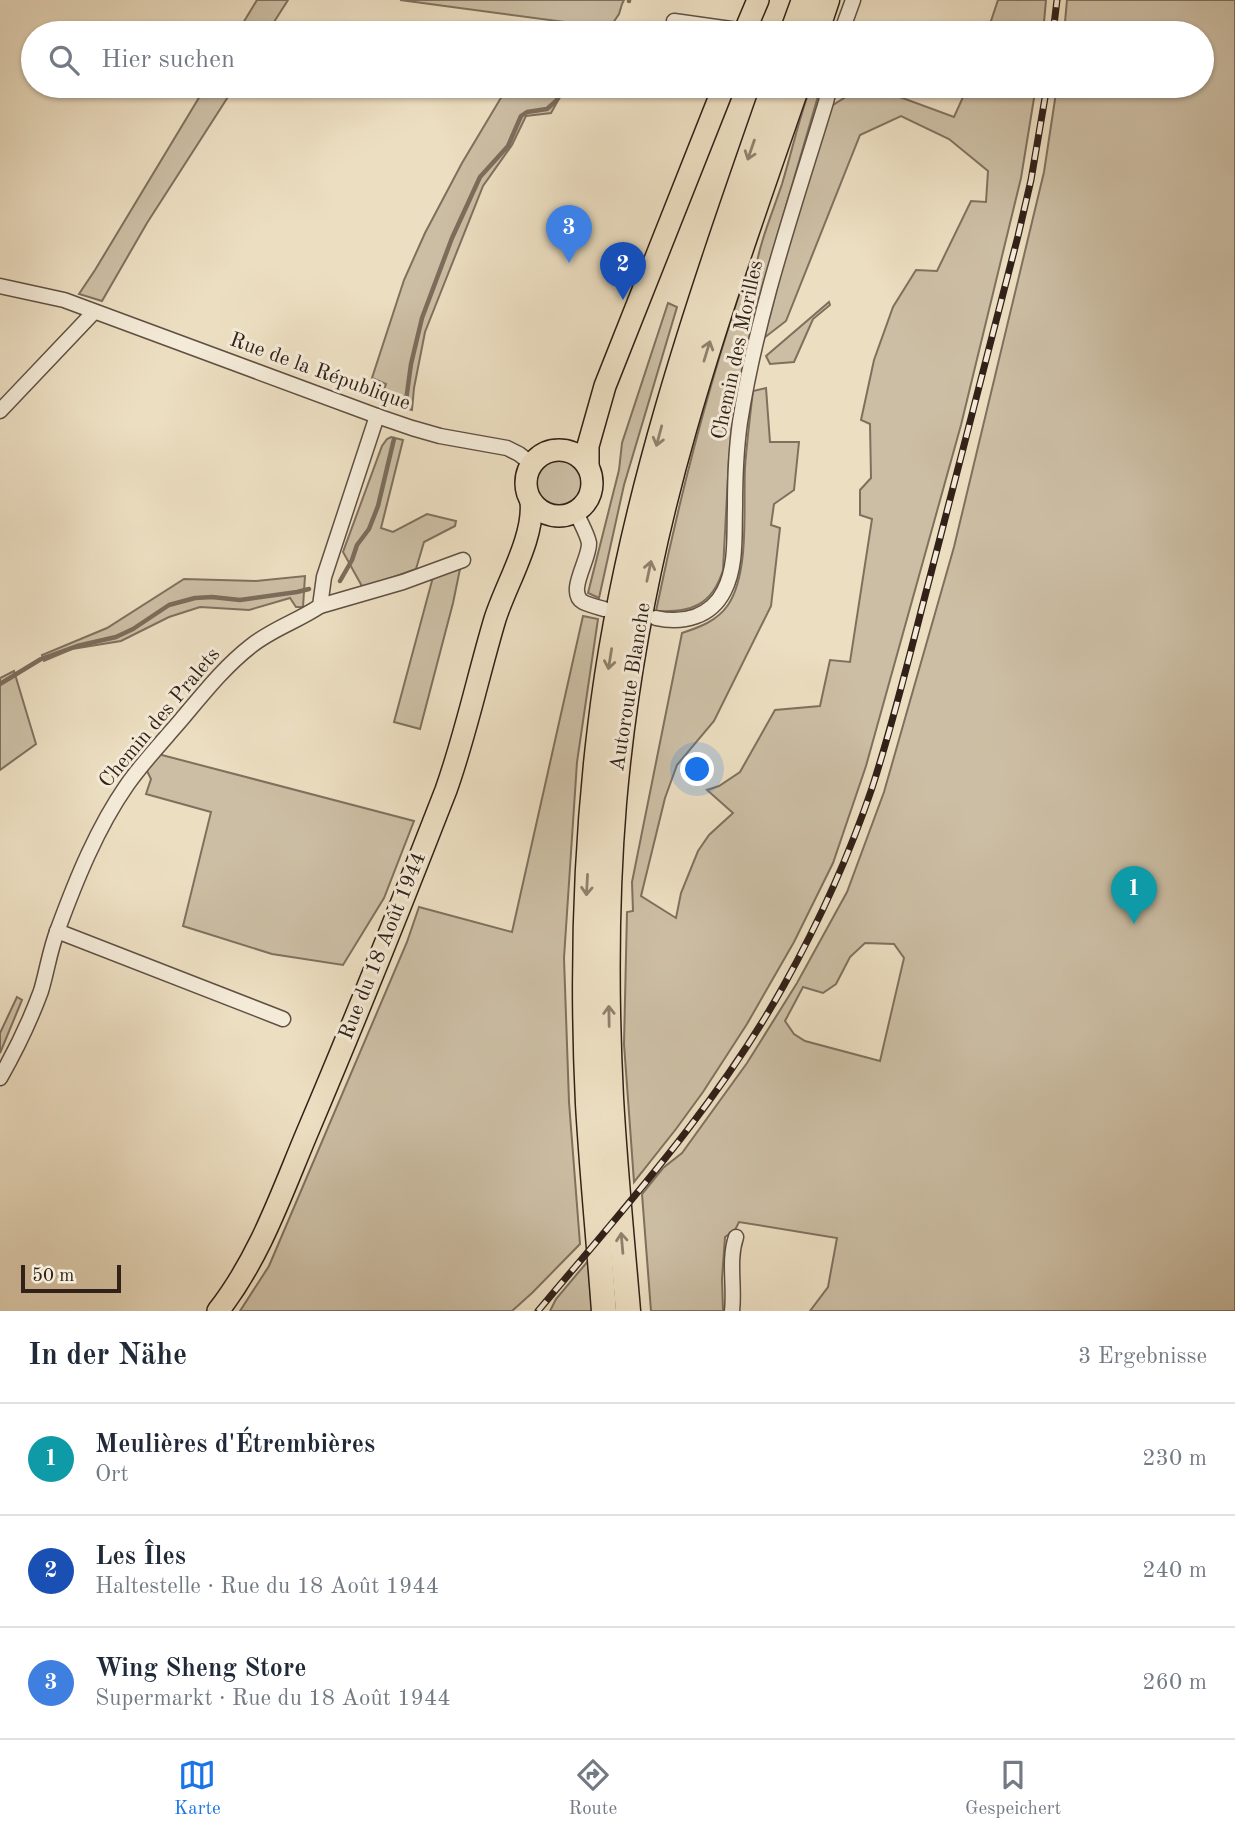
<!DOCTYPE html>
<html lang="de">
<meta charset="utf-8">
<style>
body{margin:0;font-family:"Old Standard TT",serif;background:#f6f6f7;color:#1f2937}
.scale{position:absolute;left:21px;bottom:18px;width:100px;box-sizing:border-box;padding-left:7px;border:4px solid #322118;border-top:0;font-size:19px;line-height:24px;white-space:nowrap;color:#322118;-webkit-text-stroke:5px #f3ead7;paint-order:stroke}
.you{position:absolute;left:698px;top:770px;width:24px;height:24px;margin:-18px;border:5px solid #fff;border-radius:50%;background:#1a73e8;box-shadow:0 0 0 10px #1a73e833}
.badge{display:grid;place-items:center;width:46px;height:46px;border-radius:50%;background:#1a73e8;color:#fff;font-size:23px;font-weight:700}
.pin{position:absolute;translate:-50% -58px;filter:drop-shadow(0 2px 4px #0008)}
.pin::after{content:'';position:absolute;top:37px;width:24px;height:21px;background:inherit;clip-path:polygon(0 0,100% 0,50% 100%)}
.list{margin:0;padding:0;list-style:none}
h2{display:flex;justify-content:space-between;align-items:center;height:91px;margin:0;padding:0 28px;font-size:30px}
h2 small{font-size:23px;font-weight:400;color:#747a83}
.list li{display:grid;grid-template-columns:46px 1fr auto;gap:21px;align-items:center;box-sizing:border-box;height:112px;padding:0 28px;border-top:2px solid #e0e1e3}
.list b{display:block;font-size:26px;white-space:nowrap}
.list p{margin:0;font-size:23px;white-space:nowrap;color:#747a83}
.list em{font-size:23px;font-style:normal;color:#747a83}
.icon{flex:none;width:38px;height:38px;fill:none;stroke:currentColor;stroke-width:2;stroke-linecap:round;stroke-linejoin:round}
.map{position:relative;flex:none;width:1235px;height:1311px;overflow:hidden}
.search{position:absolute;background:#fff;box-shadow:0 2px 5px #0004;left:21px;right:21px;top:21px;height:77px;display:flex;align-items:center;gap:18px;box-sizing:border-box;padding:0 24px;border-radius:38px;color:#747a83;font-size:26px}
.sheet{height:427px;background:#fff}
nav{display:flex;justify-content:space-around;align-items:center;box-sizing:border-box;height:98px;border-top:2px solid #e0e1e3;background:#fff;font-size:19px;color:#747a83}
nav a{display:grid;justify-items:center;gap:4px}
nav .on{color:#1a73e8}
.map>svg:first-child{display:block}
.green{fill:#ccbea4;stroke:#7f705e;stroke-width:2;fill-rule:evenodd}
.lines{fill:none;stroke-linecap:round;stroke-linejoin:round}
.stream{stroke:#7c6c5b;stroke-width:4.5}
.street-casing{stroke:#605042;stroke-width:17}
.primary-casing{stroke:#322118;stroke-width:24}
.highway-casing{stroke:#322118;stroke-width:27}
.street{stroke:#f3ead7;stroke-width:14}
.primary{stroke:#ecdec1;stroke-width:21}
.highway{stroke:#ecdec1;stroke-width:24}
.rail-casing{stroke:#322118;stroke-width:7}
.rail{stroke:#f3ead7;stroke-width:4.5;stroke-dasharray:13;stroke-linecap:butt}
.oneway{stroke:#8f806c}
.labels{text-anchor:middle;dominant-baseline:central;stroke-width:6;stroke-linejoin:round;paint-order:stroke}
.street-label{font-size:21px;fill:#322118;stroke:#f3ead7}
</style>
<div class="map">
<svg width="1235" height="1311" viewBox="0 0 1235 1311">
<rect width="100%" height="100%" fill="#ecdec1"/>
<filter id="stains"><feTurbulence type="fractalNoise" baseFrequency=".00286" numOctaves="4"/><feColorMatrix values="0 0 0 0 .2 0 0 0 0 .09 0 0 0 0 .02 0 0 0 .5 -.17"/></filter>
<radialGradient id="worn" r=".72"><stop offset=".6" stop-color="#630" stop-opacity="0"/><stop offset="1" stop-color="#630" stop-opacity=".3"/></radialGradient>
<!-- green -->
<g class="green">
<polygon points="257,0 288,0 267,33 237,33"/>
<polygon points="400,0 624,0 622,4 619,14 606,33 560,33 565,22"/>
<polygon points="998,0 1046,0 1043,33 987,33"/>
<path d="M1067,0H1235V1311H810L828,1287L837,1238L739,1222L735,1230L725,1237L722,1279L723,1311H651L642,1194L663,1168L682,1153L747,1063L797,983L847,892L884,792L954,547L1044,172L1057,86H1202V33H1064ZM865,943L894,944L904,958L880,1061L805,1041L794,1034L785,1021L803,987L823,993L836,984L850,957Z"/>
<polygon points="206,86 235,86 147,223 102,301 79,294 95,270"/>
<polygon points="508,86 566,86 551,113 526,116 512,145 483,186 446,279 425,332 414,388 412,410 380,401 386,384 372,378 404,280 425,233 462,163"/>
<path d="M811,86H821L752,323L729,457L723,570C712,606 690,613 656,611C680,495 709,382 747,271L755,272C760,241 772,214 782,184C792,151 799,118 811,86Z"/>
<path d="M863,86H870L954,117L968,86H1036L1021,178L961,425L866,766L833,863L794,942L747,1024L703,1092L676,1129L634,1182L624,1044L627,912L633,911L632,882L682,633C700,627 717,621 728,605C750,572 743,507 745,467C747,441 750,416 753,391L766,388L770,442H799L794,490L774,504L771,525L780,528L771,606L714,721L677,765L665,798L641,896L676,918L681,893L698,851L709,835L733,813L707,790L719,786L740,772L775,710L820,706L830,660L850,662L872,519L860,515V490L871,478L870,424L861,420L874,360L893,307L916,270L937,271L971,201L986,202L988,171L949,139L901,116L860,135L786,321L764,338L785,256L830,107Z"/>
<polygon points="829,302 830,305 813,319 794,362 770,364 766,356"/>
<polygon points="668,303 677,307 624,485 599,598 588,593 619,470 622,443"/>
<polygon points="391,437 403,440 381,528 393,532 427,514 456,521 455,526 424,542 416,569 363,588 343,552 382,446 387,439"/>
<circle cx="559" cy="482" r="24"/>
<polygon points="460,569 453,603 420,729 394,722 433,577"/>
<polygon points="305,576 303,607 296,607 290,598 249,610 200,607 169,617 121,641 72,649 44,661 42,655 107,628 184,579 256,581"/>
<polygon points="583,616 598,619 577,762 564,958 569,1102 580,1244 532,1293 512,1311 240,1311 269,1266 407,942 419,907 512,932"/>
<polygon points="14,671 36,744 0,770 0,678"/>
<polygon points="158,754 414,821 384,898 343,965 272,954 183,926 211,812 146,794 151,779 146,769"/>
<polygon points="17,997 22,1000 0,1053 0,1033"/>
<polygon points="588,1261 592,1311 550,1311 556,1299"/>
</g>
<g class="lines">
<!-- stream -->
<g class="stream">
<polyline points="629,1 629,0"/>
<polyline points="606,33 612,26"/>
<polyline points="405,408 411,364 422,318 452,238 480,177 508,146 521,116 527,112 547,109 556,101 566,86"/>
<polyline points="340,581 352,560 357,545 369,529 378,506 394,439"/>
<polyline points="0,684 41,659 77,646 116,637 133,629 169,605 195,598 212,597 240,600 297,592 309,589"/>
</g>
<!-- street casing -->
<g class="street-casing">
<g id="street">
<polyline points="674,21 745,31"/>
<polyline points="841,33 853,0"/>
<polyline points="0,286 64,300 377,416 412,428 440,436 507,448 519,454 532,464"/>
<polyline points="0,411 94,312"/>
<path d="M576,512C580,522 587,533 589,543C590,559 566,592 583,602C589,605 597,607 604,609"/>
<polyline points="320,606 403,582 463,560"/>
<path d="M656,618C683,624 711,617 724,591C737,566 734,534 735,507C735,478 736,450 740,422C757,313 794,207 826,102L830,86"/>
<polyline points="57,931 283,1019"/>
<path d="M0,1078C16,1050 30,1021 41,991C47,971 50,949 58,929C76,880 97,828 127,785C143,762 163,741 181,720C203,694 224,667 251,646C272,629 298,621 320,606L324,577L377,416"/>
<path d="M732,1311C735,1286 728,1261 736,1237"/>
</g>
</g>
<!-- primary casing -->
<g class="primary-casing">
<g id="primary">
<polyline points="744,33 758,0"/>
<circle cx="559" cy="483" r="33"/>
<polyline points="588,465 588,446 605,386 724,86"/>
<path d="M218,1311C261,1256 283,1189 310,1126C357,1015 402,903 446,790C466,734 478,676 495,619C506,584 535,537 531,501"/>
</g>
</g>
<!-- highway casing -->
<g class="highway-casing">
<g id="highway">
<polyline points="792,33 804,0"/>
<polyline points="816,33 827,0"/>
<path d="M604,1311C599,1242 592,1173 588,1104C582,979 585,852 600,728C626,506 701,295 774,86"/>
<path d="M628,1311C622,1240 615,1169 611,1098C606,1000 606,900 614,803C625,676 650,548 685,426C718,311 758,199 797,86"/>
</g>
</g>
<!-- street -->
<use href="#street" class="street"/>
<!-- primary -->
<use href="#primary" class="primary"/>
<!-- highway -->
<use href="#highway" class="highway"/>
<!-- rail casing -->
<g class="rail-casing">
<g id="rail">
<polyline points="1053,33 1057,0"/>
<path d="M538,1311C625,1207 718,1104 784,985C819,922 849,856 872,788C895,717 912,645 931,573C960,461 989,348 1018,236L1031,180L1047,86"/>
</g>
</g>
<!-- rail -->
<use href="#rail" class="rail"/>
</g>
<!-- one-way arrows -->
<defs><path id="oneway-shaft" d="M-6 0H5M1.5-3L5.5 0L1.5 3" fill="none" stroke-width="1.6" stroke-linecap="round" stroke-linejoin="round" transform="scale(1.75)"/></defs>
<g class="oneway">
<use href="#oneway-shaft" transform="translate(751 150) rotate(109)"/>
<use href="#oneway-shaft" transform="translate(707 351) rotate(-73)"/>
<use href="#oneway-shaft" transform="translate(659 436) rotate(105)"/>
<use href="#oneway-shaft" transform="translate(649 571) rotate(-78)"/>
<use href="#oneway-shaft" transform="translate(610 659) rotate(99)"/>
<use href="#oneway-shaft" transform="translate(587 885) rotate(93)"/>
<use href="#oneway-shaft" transform="translate(609 1016) rotate(-91)"/>
<use href="#oneway-shaft" transform="translate(622 1243) rotate(-95)"/>
</g>
<g class="labels">
<!-- street labels -->
<g class="street-label">
<text transform="translate(738 350) rotate(-78)">Chemin des Morilles</text>
<text transform="translate(320 372) rotate(20)">Rue de la République</text>
<text transform="translate(631 687) rotate(-81)">Autoroute Blanche</text>
<text transform="translate(160 718) rotate(-50)">Chemin des Pralets</text>
<text transform="translate(383 946) rotate(-68)">Rue du 18 Août 1944</text>
</g>
</g>
<rect width="100%" height="100%" filter="url(#stains)"/>
<rect width="100%" height="100%" fill="url(#worn)"/>
</svg>
<div class="scale">50 m</div>
<div class="you"></div>
<div class="pin badge" style="left:1134px;top:924px;background:#0f9aa8">1</div>
<div class="pin badge" style="left:623px;top:300px;background:#1a4fb4">2</div>
<div class="pin badge" style="left:569px;top:263px;background:#3f7fe0">3</div>
<div class="search"><svg class="icon" aria-label="search" viewBox="0 0 24 24"><circle cx="10" cy="10" r="6"/><path d="M15 15l6 6"/></svg>Hier suchen</div>
</div>
<section class="sheet">
<h2>In der Nähe<small>3 Ergebnisse</small></h2>
<ul class="list">
<li><span class="badge" style="background:#0f9aa8">1</span><div><b>Meulières d'Étrembières</b><p>Ort</p></div><em>230 m</em></li>
<li><span class="badge" style="background:#1a4fb4">2</span><div><b>Les Îles</b><p>Haltestelle · Rue du 18 Août 1944</p></div><em>240 m</em></li>
<li><span class="badge" style="background:#3f7fe0">3</span><div><b>Wing Sheng Store</b><p>Supermarkt · Rue du 18 Août 1944</p></div><em>260 m</em></li>
</ul>
</section>
<nav>
<a class="on"><svg class="icon" aria-label="map" viewBox="0 0 24 24"><path d="M3 6l6-2 6 2 6-2v14l-6 2-6-2-6 2zM9 4v14M15 6v14"/></svg>Karte</a>
<a><svg class="icon" aria-label="directions" viewBox="0 0 24 24"><path d="M12 3l9 9-9 9-9-9zM9 14v-3h6M13 9l2 2-2 2"/></svg>Route</a>
<a><svg class="icon" aria-label="saved" viewBox="0 0 24 24"><path d="M7 4h10v16l-5-4-5 4z"/></svg>Gespeichert</a>
</nav>
